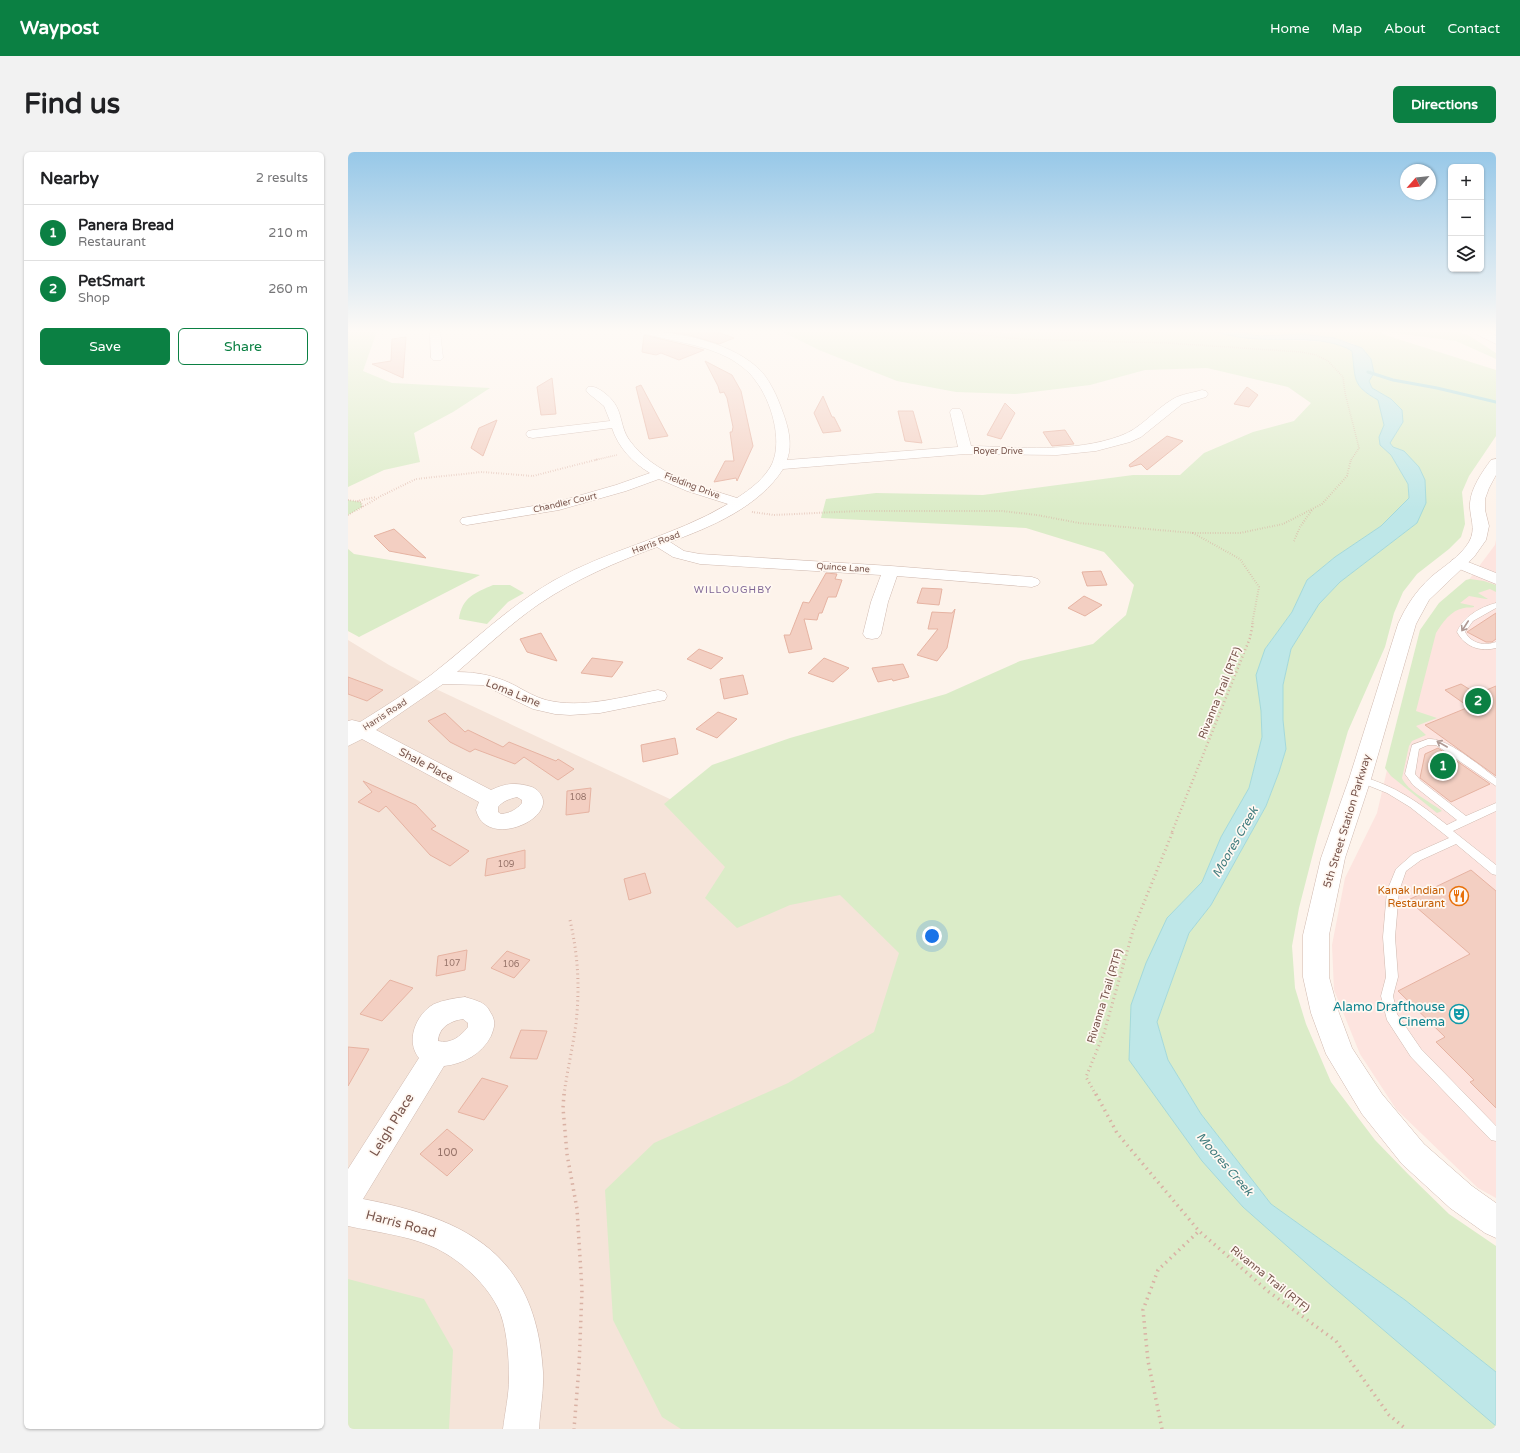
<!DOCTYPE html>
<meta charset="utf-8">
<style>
body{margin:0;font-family:"Varela Round",sans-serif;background:#f2f2f2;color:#202124}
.controls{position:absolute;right:12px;top:12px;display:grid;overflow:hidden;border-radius:6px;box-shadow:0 1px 3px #0004}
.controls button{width:36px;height:36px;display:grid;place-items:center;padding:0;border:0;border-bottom:1px solid #e0e0e0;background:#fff;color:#202124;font:20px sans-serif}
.compass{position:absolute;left:1052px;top:12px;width:36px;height:36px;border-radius:50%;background:#fff;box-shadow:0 1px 3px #0004;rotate:243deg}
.you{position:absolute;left:584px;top:784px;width:14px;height:14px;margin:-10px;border:3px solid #fff;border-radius:50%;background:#1a73e8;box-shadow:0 0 0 6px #1a73e833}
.badge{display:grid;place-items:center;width:26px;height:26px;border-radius:50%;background:#0b8043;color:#fff;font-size:13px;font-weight:700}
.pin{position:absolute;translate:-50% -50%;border:2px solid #fff;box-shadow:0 1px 4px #0006}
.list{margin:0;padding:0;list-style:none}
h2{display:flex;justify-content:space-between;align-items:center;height:52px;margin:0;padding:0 16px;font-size:17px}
h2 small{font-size:13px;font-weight:400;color:#757577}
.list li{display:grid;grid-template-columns:26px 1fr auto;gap:12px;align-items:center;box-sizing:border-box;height:56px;padding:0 16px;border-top:1px solid #e0e0e0}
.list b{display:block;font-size:15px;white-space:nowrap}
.list p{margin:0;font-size:13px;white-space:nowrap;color:#757577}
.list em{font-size:13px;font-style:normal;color:#757577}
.actions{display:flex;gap:8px;padding:12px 16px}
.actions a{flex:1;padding:9px 0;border:1px solid #0b8043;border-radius:6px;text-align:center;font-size:14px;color:#0b8043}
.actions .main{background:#0b8043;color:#fff}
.icon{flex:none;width:22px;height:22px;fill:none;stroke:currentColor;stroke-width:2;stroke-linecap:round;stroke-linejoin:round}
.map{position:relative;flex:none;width:1148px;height:1277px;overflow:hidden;border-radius:6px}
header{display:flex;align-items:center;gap:24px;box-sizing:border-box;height:56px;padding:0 20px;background:#0b8043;color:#fff}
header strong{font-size:19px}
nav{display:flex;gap:22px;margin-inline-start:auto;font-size:14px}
.intro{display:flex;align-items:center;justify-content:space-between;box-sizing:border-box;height:96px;padding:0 24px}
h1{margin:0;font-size:28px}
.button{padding:10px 18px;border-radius:6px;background:#0b8043;color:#fff;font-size:14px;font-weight:700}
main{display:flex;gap:24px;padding:0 24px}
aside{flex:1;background:#fff;border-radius:6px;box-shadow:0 1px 3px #0004}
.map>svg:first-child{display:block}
.residential{fill:#f5e4d9}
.commercial{fill:#fde4df}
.green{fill:#dbecc8}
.water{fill:#bee7e8;stroke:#a4d9da}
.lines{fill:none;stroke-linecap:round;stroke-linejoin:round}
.stream{stroke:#a4d9da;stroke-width:3}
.building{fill:#f3cfc2;stroke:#e6b3a2}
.service-casing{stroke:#d0b9af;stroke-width:1}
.minor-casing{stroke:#d0b9af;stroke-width:1}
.tertiary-casing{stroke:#d0b9af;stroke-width:1}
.path-far4{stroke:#d9b1a4;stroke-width:1.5;stroke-dasharray:0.5 1.5;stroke-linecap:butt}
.path-far3{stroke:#d9b1a4;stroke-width:2;stroke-dasharray:0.5 2;stroke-linecap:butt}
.path-far2{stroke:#d9b1a4;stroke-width:2.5;stroke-dasharray:1 3;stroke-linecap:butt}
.path-far1{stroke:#d9b1a4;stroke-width:3;stroke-dasharray:1 3.5;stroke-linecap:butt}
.path{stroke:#d9b1a4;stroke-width:3.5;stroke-dasharray:1.5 4.5;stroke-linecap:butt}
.service{fill:#fff;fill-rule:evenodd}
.minor{fill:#fff;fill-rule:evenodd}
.tertiary{fill:#fff;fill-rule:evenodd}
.oneway{stroke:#af9a94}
.labels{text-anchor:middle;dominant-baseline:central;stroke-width:3.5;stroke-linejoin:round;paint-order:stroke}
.far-street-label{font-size:9px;fill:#79564d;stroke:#fff8f2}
.number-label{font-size:9px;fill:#98746a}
.far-neighbourhood-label{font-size:10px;letter-spacing:1px;fill:#7e6595;stroke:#fff8f2}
.street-label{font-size:11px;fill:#79564d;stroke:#fff8f2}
.food-label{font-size:11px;fill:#c56008;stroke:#fff8f2;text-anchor:end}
.near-number-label{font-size:11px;fill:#98746a}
.water-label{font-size:12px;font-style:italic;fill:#407c7e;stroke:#fff8f2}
.near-culture-label{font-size:13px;fill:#0d838f;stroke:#fff8f2;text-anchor:end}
.near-street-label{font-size:13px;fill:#79564d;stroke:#fff8f2}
</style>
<header>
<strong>Waypost</strong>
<nav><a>Home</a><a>Map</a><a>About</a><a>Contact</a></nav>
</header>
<div class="intro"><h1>Find us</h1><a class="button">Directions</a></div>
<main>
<aside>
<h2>Nearby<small>2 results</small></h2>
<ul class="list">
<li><span class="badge">1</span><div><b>Panera Bread</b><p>Restaurant</p></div><em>210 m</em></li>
<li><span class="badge">2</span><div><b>PetSmart</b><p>Shop</p></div><em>260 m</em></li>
</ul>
<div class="actions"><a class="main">Save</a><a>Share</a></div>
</aside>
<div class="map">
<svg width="1148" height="1277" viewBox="0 0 1148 1277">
<rect width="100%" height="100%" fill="#fdf3eb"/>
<!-- residential -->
<polygon class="residential" points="0,488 41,513 73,530 794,869 850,990 1025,1147 1148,1222 1148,1277 0,1277"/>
<!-- commercial -->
<polygon class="commercial" points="1148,388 1148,1046 1130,1036 1048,957 1012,902 986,838 984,793 997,726 1029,661 1063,515 1120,429 1147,393"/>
<!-- green -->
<g class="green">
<polygon points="0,179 29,179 15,219 44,231 142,236 105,260 66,281 72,310 36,318 0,335"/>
<path d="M433,179H645L656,181L762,179H862L896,186L980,190L998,195L1004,199C1008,226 1003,234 1030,248L1036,273L1031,285L1032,293L1043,303L1060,332L1061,347L1033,374L987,405L959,428L944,460L917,497L913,559L914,585L901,636L873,685L854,730L819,766L781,908L854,1009L895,1055L984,1134L1148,1274V1277H333L314,1265L265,1168L257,1038L306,991L440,931L526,880L551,801L492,743L442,753L389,776L357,746L377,715L316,652L364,613L442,586L598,542L672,509L745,492L778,463L786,433L756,400L678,376L473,366L478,347L528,341L635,343L785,323H832L856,301L905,280L946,269L963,251L940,235L859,216L797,218L742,233L667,242L608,240L549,229L471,198Z"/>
<path d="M886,179H1030L1037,183L1148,218V284L1121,324L1114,340L1117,372L1113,385L1101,397L1069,422L1055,440L1046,461L1037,495L1000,579L969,686L951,756L944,794L947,836L958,872L983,930L1027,988L1060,1022L1101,1062L1148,1094V1220L1057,1148L923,1052L853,962L820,908L809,870L841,781L863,753L889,706L918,654L931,620L938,596L935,568V533L943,497L971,452L992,430L1069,371L1056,299L1045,295L1042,291L1055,270L1043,247L1024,236L1006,192C989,187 972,182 954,182C929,182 911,185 886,179Z"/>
<polygon points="1031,179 1107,179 1120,183 1148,201 1148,207 1108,189"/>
<polygon points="0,348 13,350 14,355 0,363"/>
<polygon points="0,397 6,402 132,423 11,485 0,479"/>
<path d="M1122,427L1136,429L1148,433V440L1142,437L1130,441L1140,447H1138L1121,444L1112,451L1126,454V455C1122,456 1119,455 1116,456C1103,458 1094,471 1088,481L1068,559L1089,566L1068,574L1078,583L1064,589L1061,594L1054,626C1059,639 1083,650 1094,659L1089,661L1043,624L1037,616L1072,478L1091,451L1118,428Z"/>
<path d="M145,433H162L176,441L160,450L139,472L111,467C114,445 127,441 145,433Z"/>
<polygon points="0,1127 76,1147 105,1198 101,1277 0,1277"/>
</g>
<!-- water -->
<path class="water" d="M862,179H886L912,184L955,182L986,186L1014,196L1023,207L1026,221L1021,229L1024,236L1043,247L1054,258L1055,270L1042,291L1045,295L1056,299L1071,315L1077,328L1078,351L1069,371L992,430L971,452L943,497L935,533V568L938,597L931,620L918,654L889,706L863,753L841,781L809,870L820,908L853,962L923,1052L1057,1148L1148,1220V1274L984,1134L895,1055L854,1009L781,908L783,853L798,811L819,766L854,730L873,685L901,636L914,585L913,559L908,523L917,497L944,460L959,428L987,405L1033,374L1061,346L1060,332L1043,303L1032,293L1031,285L1036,273L1030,248C1003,233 1008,227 1004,199C977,182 929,190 898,186C886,185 874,181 862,179Z"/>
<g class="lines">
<!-- stream -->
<polyline class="stream" points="1020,220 1045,228 1089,236 1148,250"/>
</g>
<!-- building -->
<g class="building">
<polygon points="314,179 366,179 386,186 371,192 341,183"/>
<polygon points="296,183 338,193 356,198 331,208 313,201 308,203 294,200"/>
<polygon points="58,185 55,226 24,212 43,209 44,187"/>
<polygon points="357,209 384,223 393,239 405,294 389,329 388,326 366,330 377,309 386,309 382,280 384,280 385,275 379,246 376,240 372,241 370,234"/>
<polygon points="204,226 208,262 193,263 189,235"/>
<polygon points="293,233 320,284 301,287 288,235"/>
<polygon points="899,235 910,243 901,255 886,252"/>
<polygon points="475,244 484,265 486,265 493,279 475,281 466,261"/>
<polygon points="657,251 667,261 653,287 639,283"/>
<polygon points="550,259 565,259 574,291 557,289"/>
<polygon points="149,268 135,304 123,296 131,276"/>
<polygon points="717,278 726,292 704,294 695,280"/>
<polygon points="819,284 835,289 799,318 793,312 782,315 781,313"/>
<polygon points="46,377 78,406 41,399 26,384"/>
<polygon points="753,419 759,433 739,434 734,420"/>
<polygon points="478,421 489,422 487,427 494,428 488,445 480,445 474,461 471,461 469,468 456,467 464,497 441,501 436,483 442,483 455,450 461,451"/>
<polygon points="574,436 594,437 591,453 569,451"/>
<polygon points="736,444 754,453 737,464 720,456"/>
<polygon points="607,457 599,496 589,509 569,503 590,477 580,477 584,460 604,461"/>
<polygon points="1148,461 1148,487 1144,490 1138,490 1119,480"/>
<polygon points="193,481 209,509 179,500 172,487"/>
<polygon points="351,497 375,506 363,517 339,507"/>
<polygon points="244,506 275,510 264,525 233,521"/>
<polygon points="476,506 501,516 485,530 460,521"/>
<polygon points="555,512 561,525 545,529 544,527 530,530 524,516"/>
<polygon points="395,523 400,542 376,547 372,527"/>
<polygon points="0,525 35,538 19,549 0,542"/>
<polygon points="1113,532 1129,542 1148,534 1148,624 1077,573 1121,555 1097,538"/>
<polygon points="370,560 389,567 369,586 348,577"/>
<polygon points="97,561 117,580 120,578 155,595 161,590 208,609 210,607 226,617 210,628 176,605 167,612 127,597 122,600 102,590 80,569"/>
<polygon points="327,586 330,602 295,610 293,593"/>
<polygon points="1090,596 1142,632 1103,650 1072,626 1077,602"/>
<polygon points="15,629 68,653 88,674 83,677 121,699 102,714 82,703 38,654 31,660 10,650 24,640"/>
<polygon points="243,636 241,660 218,663 219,639"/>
<polygon points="177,698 177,716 137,724 139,707"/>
<polygon points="1123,718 1148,739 1148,956 1122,930 1126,928 1088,890 1097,885 1050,839 1122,802 1060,748"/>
<polygon points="297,721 303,741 281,748 276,727"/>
<polygon points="119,798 117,818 88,824 90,804"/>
<polygon points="159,799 182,808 166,826 143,816"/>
<polygon points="42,828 65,836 34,869 12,862"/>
<polygon points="173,878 199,879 189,907 162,906"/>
<polygon points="0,895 21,897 0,934"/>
<polygon points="134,926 160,934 136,968 110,960"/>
<polygon points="99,977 125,998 99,1024 72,1002"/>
</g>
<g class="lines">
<!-- service casing -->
<g class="service-casing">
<g id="service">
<path d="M1148,451V456L1125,469L1117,480C1124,492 1136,494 1148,490V496C1132,500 1117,495 1109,480C1115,465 1132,455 1148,451Z"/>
<path d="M1080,587C1099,585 1133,615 1148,626V634L1088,593H1080L1071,597L1067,622L1073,629L1118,664L1148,651V659L1105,679L1148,713V723L1144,722L1108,692L1073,708L1058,719L1051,739L1047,785L1050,825L1045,844L1049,862L1073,897L1148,974V989L1143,988L1063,905L1039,868L1033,844L1038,825L1035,785L1039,739L1048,717L1065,702L1101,686L1062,655L1039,641L1009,629L1007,627L1012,624C1048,634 1070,650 1099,673L1109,668L1065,633L1057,622L1064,593Z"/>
</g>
</g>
<!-- minor casing -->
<g class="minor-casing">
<g id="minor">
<polygon points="82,179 92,179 95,206 93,208 85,208 83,206"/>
<path d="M292,179C330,179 387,191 414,220C423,231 429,244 434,258C440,274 445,291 439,308L610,295L602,260L604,257H612L614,260L623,294C672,295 725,301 772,284C793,277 806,258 825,247C833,242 845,241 854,238L858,239L860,242L858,245L834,252L793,285L782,290L748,299L709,303L617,302L435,317C411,355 363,375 322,390L336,399L352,402L543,414L684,425L690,427L692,430L690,433L684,435L549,424L540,450L533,482L530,486L524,487L518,486L515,482L523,450L533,423L352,412L325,405L309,395C268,410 228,427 191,452C162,472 136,497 109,520C130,520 149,524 168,534C177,539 187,545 198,548C234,557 274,545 310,538L317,540L319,544L317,548L252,561L222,563L207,562L185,557L135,533L95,532L28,578L143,638C158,631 168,630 184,635C188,637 191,639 193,643C208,667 138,698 128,658L131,650L14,587L0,594V569L4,568L12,570C36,555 60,540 83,523C124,491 160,455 205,429C261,397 325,385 380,352L339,339L311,327L278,339L211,358L119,373L114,372L112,369L114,366L209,350L268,333L302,321C285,311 270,295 264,276L185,286L180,285L178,282L180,279L185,278L262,269L256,254L240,241L238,238L240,235C246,234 249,236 254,239C278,256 269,271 282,289C307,323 351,334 389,346C403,337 417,326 424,312C435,288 423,248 407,228C401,219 391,212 381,206C354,192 323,189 293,181ZM169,645L174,648V651C168,658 162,661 153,662L150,660V655C155,649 161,647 169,645Z"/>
<polygon points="1110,406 1148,421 1148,432 1104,414 1102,411 1104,408"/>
<path d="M117,845C123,847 132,849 137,853C140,855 142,860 144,863C148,871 146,876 143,884C134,902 115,912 96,914L15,1047C120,1067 188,1103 195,1220C196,1239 192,1258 191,1277H155C157,1260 161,1243 161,1226C161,1206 159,1172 149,1154C136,1129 109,1105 83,1094C57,1083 27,1080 0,1074V1017L71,906C57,889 68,862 86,852C96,848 107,846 117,845ZM115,867L120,871V875C112,885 103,892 90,889C91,875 102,869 115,867Z"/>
</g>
</g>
<!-- tertiary casing -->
<g class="tertiary-casing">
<g id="tertiary">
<polygon points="1124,179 1138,179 1148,184 1148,192 1126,181"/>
<path d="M1148,307V323L1141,336L1137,347V358L1141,374L1138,388L1126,405L1081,448L1068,472L1023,627L997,706L981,783V825L991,861L1004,896L1034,942L1076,992L1124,1034L1148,1051V1086L1137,1081L1102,1056L1054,1012L1014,962L978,902L963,861L955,825V783L973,706L1001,627L1050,472C1058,454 1068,439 1083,425C1096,414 1112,405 1121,390C1129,376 1121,365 1122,351C1123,336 1134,320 1143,308Z"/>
</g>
</g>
<!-- path-far4 -->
<g class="path-far4">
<polyline points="595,179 671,187 820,191 953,200 968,203 980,209 995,225 997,241 1011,296 1003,308"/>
<polyline points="247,308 269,303"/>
</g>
<!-- path-far3 -->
<g class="path-far3">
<polyline points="0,348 13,350 14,355"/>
<polyline points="9,349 28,345"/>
<polyline points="404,360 426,363 510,359 654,359 689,363 731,371 845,381"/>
<polyline points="0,363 33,344 68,327 134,320 185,324 251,307"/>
<polyline points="946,389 952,375 964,358"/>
<polyline points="904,472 911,435 892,407 845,381 892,381 935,372 974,352 999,324 1003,307"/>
</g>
<!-- path-far2 -->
<polyline class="path-far2" points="824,680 902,486 905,471"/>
<!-- path-far1 -->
<g class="path-far1">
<path d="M216,943C219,919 225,895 228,871C232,834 230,804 222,768"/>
<polyline points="748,943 738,925 756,881 786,775 825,679"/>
</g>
<!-- path -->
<g class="path">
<polyline points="216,942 215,956 219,1002 229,1057 234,1138 231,1215 226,1277"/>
<polyline points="748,942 769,981 851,1079 921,1140 988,1189 1041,1263 1058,1277"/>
<polyline points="814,1277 800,1209 795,1158 810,1118 851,1079"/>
</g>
<!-- service -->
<use href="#service" class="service"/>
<!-- minor -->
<use href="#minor" class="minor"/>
<!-- tertiary -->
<use href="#tertiary" class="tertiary"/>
</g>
<!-- one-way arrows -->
<defs><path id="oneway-shaft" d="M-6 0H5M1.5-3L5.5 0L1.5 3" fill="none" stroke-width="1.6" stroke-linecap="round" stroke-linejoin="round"/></defs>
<g class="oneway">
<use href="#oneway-shaft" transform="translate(1117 474) rotate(123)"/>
<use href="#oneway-shaft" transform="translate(1094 592) rotate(-150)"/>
</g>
<!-- sky -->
<linearGradient id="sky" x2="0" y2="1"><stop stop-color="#97c8e8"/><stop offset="0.5" stop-color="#fefaf6"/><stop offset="1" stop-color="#fefaf6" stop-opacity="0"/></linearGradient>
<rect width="1148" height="358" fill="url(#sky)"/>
<!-- icons -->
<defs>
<g id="restaurant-ring" transform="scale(1)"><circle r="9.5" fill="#fff8f2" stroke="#e8710a" stroke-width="1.5"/><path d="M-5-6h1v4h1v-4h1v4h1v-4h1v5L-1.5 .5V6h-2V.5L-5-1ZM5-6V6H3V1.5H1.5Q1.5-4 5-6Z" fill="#e8710a"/></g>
<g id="theatre-ring" transform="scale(1)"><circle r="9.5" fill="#fff8f2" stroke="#0f9aa8" stroke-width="1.5"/><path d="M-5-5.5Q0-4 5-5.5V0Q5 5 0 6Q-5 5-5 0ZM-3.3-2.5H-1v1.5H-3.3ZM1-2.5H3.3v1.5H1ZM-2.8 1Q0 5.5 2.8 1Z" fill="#0f9aa8"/></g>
</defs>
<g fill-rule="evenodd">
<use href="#restaurant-ring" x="1111" y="744"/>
<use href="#theatre-ring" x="1111" y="862"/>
</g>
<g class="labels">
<!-- far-street labels -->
<g class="far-street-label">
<text x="650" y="299">Royer Drive</text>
<text transform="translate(344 334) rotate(21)">Fielding Drive</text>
<text transform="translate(217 351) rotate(-13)">Chandler Court</text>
<text transform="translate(308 391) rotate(-20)">Harris Road</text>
<text transform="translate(495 416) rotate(4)">Quince Lane</text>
<text transform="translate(37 563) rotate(-33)">Harris Road</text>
</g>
<!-- number labels -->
<g class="number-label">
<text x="230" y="645">108</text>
<text x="158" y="712">109</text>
<text x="104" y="811">107</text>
<text x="163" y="812">106</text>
</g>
<!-- far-neighbourhood labels -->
<g class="far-neighbourhood-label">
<text x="385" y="438">WILLOUGHBY</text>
</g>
<!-- street labels -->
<g class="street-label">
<text transform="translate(165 541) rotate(22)">Loma Lane</text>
<text transform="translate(872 541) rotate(-68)">Rivanna Trail (RTF)</text>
<text transform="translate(78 613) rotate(28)">Shale Place</text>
<text transform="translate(999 669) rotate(-73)">5th Street Station Parkway</text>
<text transform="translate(757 844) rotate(-73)">Rivanna Trail (RTF)</text>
<text transform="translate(922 1127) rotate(39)">Rivanna Trail (RTF)</text>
</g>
<!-- food labels -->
<g class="food-label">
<text x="1097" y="738">Kanak Indian<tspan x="1097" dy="13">Restaurant</tspan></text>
</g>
<!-- near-number labels -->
<g class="near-number-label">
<text x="99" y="1000">100</text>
</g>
<!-- water labels -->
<g class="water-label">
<text transform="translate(887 690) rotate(-60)">Moores Creek</text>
<text transform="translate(877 1012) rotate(49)">Moores Creek</text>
</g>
<!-- near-culture labels -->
<g class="near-culture-label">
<text x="1097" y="855">Alamo Drafthouse<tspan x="1097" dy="15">Cinema</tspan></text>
</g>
<!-- near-street labels -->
<g class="near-street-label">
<text transform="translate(44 973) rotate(-58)">Leigh Place</text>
<text transform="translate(53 1072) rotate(15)">Harris Road</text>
</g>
</g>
</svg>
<div class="controls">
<button>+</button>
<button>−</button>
<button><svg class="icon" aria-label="layers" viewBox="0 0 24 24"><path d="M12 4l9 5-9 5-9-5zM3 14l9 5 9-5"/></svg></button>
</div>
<svg class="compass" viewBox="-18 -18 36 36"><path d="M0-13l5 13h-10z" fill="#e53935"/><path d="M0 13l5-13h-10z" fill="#757577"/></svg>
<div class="you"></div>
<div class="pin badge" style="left:1095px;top:614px">1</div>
<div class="pin badge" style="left:1130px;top:549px">2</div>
</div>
</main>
